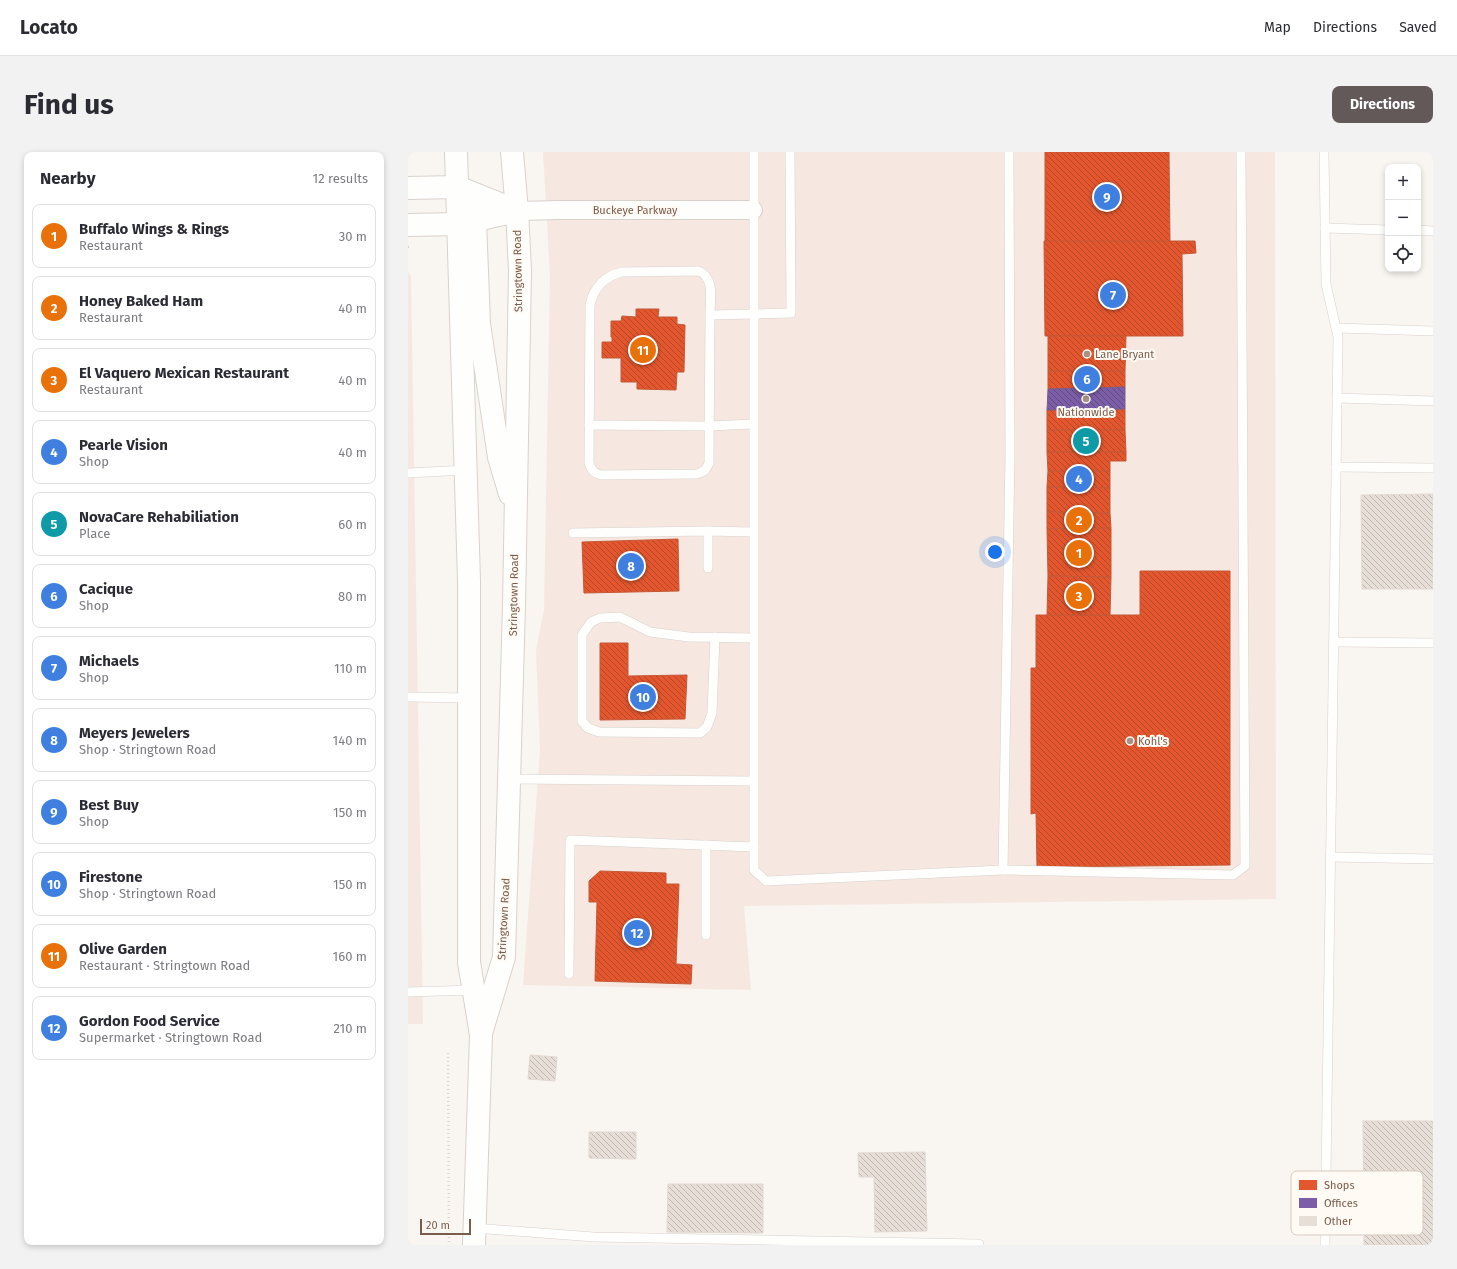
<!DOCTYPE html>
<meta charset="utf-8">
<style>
body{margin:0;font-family:"Fira Sans",sans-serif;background:#f2f2f3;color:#2b2b33}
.controls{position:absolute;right:12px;top:12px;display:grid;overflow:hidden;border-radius:8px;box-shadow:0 2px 6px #0003}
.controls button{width:36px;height:36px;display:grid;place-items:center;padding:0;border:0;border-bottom:1px solid #e1e1e2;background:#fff;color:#2b2b33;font:20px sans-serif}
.scale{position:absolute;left:12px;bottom:10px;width:51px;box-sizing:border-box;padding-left:4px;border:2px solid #7a5c4d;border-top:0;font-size:11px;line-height:14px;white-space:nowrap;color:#7a5c4d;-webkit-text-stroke:3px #fffaf3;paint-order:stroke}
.you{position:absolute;left:587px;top:400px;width:14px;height:14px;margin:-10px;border:3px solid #fff;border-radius:50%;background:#1a73e8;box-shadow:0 0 0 6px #1a73e833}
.badge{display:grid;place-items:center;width:26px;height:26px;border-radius:50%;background:#625958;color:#fff;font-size:13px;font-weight:700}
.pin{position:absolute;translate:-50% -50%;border:2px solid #fff;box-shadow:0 1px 4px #0006}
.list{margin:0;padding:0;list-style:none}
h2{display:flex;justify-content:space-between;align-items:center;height:52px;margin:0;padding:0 16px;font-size:17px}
h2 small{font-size:13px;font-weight:400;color:#7c7c81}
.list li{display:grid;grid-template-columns:26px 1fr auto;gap:12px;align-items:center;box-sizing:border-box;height:64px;margin:0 8px 8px;padding:0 8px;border:1px solid #e1e1e2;border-radius:8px}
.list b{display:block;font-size:15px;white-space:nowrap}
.list p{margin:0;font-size:13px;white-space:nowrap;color:#7c7c81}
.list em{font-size:13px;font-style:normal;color:#7c7c81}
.icon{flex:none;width:22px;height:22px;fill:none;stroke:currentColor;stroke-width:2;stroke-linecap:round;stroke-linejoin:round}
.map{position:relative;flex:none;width:1025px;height:1093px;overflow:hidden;border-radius:8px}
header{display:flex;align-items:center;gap:24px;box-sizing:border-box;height:56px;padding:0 20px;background:#fff;border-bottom:1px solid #e1e1e2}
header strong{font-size:19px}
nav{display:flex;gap:22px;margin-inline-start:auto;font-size:14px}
.intro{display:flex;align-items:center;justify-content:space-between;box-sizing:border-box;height:96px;padding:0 24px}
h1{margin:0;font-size:28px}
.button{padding:10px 18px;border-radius:8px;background:#625958;color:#fff;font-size:14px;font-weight:700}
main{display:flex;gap:24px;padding:0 24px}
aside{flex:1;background:#fff;border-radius:8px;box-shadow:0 2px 6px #0003}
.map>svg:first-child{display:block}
.commercial{fill:#f6e8e1}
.shops{fill:url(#shops-back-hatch);stroke:#c45837}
.offices{fill:url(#offices-back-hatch);stroke:#7b5d8c}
.building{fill:url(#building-back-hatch);stroke:#e2d8d2}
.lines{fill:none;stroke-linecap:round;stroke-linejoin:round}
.lane-casing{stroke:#d7d1cb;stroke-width:10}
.street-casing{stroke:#d7d1cb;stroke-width:20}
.secondary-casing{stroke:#d9d2cb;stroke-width:24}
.path{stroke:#dcd5d0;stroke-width:2.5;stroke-dasharray:1 3;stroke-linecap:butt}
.lane{stroke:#fefefd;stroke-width:9}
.street{stroke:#fefefd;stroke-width:18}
.secondary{stroke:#fefefd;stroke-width:22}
.poi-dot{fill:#a69286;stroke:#fffaf3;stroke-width:1.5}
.labels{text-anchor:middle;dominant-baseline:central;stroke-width:4;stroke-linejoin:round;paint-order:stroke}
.street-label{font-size:11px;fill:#7a5c4d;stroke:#fffaf3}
.poi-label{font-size:11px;fill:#7a5c4d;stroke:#fffaf3;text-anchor:start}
.key{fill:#fffaf3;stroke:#d7cbc1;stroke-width:1}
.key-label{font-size:11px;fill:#7a5c4d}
</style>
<header>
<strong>Locato</strong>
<nav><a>Map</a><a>Directions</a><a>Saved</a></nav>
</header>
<div class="intro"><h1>Find us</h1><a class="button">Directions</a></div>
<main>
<aside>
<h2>Nearby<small>12 results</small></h2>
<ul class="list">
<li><span class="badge" style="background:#e8710a">1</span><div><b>Buffalo Wings &amp; Rings</b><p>Restaurant</p></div><em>30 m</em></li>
<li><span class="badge" style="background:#e8710a">2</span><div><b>Honey Baked Ham</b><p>Restaurant</p></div><em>40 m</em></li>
<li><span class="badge" style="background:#e8710a">3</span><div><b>El Vaquero Mexican Restaurant</b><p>Restaurant</p></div><em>40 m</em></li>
<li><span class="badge" style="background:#3f7fe0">4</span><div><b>Pearle Vision</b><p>Shop</p></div><em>40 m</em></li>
<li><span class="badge" style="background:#0f9aa8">5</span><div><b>NovaCare Rehabiliation</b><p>Place</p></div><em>60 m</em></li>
<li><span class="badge" style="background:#3f7fe0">6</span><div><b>Cacique</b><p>Shop</p></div><em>80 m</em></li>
<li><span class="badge" style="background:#3f7fe0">7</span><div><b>Michaels</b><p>Shop</p></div><em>110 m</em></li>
<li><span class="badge" style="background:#3f7fe0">8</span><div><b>Meyers Jewelers</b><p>Shop · Stringtown Road</p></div><em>140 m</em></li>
<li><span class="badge" style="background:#3f7fe0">9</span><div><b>Best Buy</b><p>Shop</p></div><em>150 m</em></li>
<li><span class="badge" style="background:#3f7fe0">10</span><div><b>Firestone</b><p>Shop · Stringtown Road</p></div><em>150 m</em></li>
<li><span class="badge" style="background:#e8710a">11</span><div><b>Olive Garden</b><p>Restaurant · Stringtown Road</p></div><em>160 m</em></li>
<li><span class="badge" style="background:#3f7fe0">12</span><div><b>Gordon Food Service</b><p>Supermarket · Stringtown Road</p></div><em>210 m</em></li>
</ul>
</aside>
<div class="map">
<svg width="1025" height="1093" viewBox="0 0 1025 1093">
<defs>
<pattern id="shops-back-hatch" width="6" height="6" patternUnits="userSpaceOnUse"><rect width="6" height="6" fill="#e4572e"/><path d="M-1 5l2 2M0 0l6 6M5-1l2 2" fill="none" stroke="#b44828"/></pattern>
<pattern id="offices-back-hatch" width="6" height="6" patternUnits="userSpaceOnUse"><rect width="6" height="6" fill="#7b5ea7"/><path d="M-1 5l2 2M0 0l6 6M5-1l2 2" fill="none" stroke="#614a7c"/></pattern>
<pattern id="building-back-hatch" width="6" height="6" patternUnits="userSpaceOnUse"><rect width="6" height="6" fill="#e6ded7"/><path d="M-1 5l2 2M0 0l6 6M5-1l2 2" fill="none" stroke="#bfb7b1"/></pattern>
</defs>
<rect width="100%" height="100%" fill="#f9f5f0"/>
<!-- commercial -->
<g class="commercial">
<polygon points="135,0 867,0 868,747 336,754 343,838 115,833 132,598 128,498 136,458 142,123"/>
<polygon points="0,119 3,124 15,872 0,872"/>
</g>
<!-- shops -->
<g class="shops">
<polygon points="637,0 761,0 762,90 637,90"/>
<polygon points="636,89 787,89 788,101 774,102 775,184 637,184"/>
<polygon points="228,157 251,157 250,165 269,165 269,172 277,173 276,220 269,220 268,238 229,237 229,230 213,230 213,206 194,206 194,190 204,190 204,185 203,185 203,169 213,169 214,164 228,165"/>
<polygon points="640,184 718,184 717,219 640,219"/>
<polygon points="640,219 717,219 717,235 640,237"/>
<polygon points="717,257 717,278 639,278 639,258"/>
<polygon points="639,278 717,278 718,300 639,300"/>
<polygon points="639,300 718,300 718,309 702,309 702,319 640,319"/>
<polygon points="640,319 702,319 702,336 639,335"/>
<polygon points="639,335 702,336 702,361 639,360"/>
<polygon points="639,360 702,361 703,376 639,377"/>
<polygon points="703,376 703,425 640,424 639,377"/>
<polygon points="270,387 271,439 176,441 174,390"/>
<polygon points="732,419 822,419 822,713 629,715 628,661 623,662 623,516 628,516 628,463 732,463"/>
<polygon points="640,424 703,425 702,463 639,463"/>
<polygon points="192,491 220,491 220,524 279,523 277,567 192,568"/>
<polygon points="192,719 258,721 258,732 271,732 268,812 284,813 283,832 187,829 189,750 181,750 181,729"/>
</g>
<!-- offices -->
<polygon class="offices" points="717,235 717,257 639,258 640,237"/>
<!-- building -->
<g class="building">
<polygon points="1025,342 1025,437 954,437 953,343"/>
<polygon points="122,903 149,905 147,929 120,927"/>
<polygon points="955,969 1025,969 1025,1093 956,1093"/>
<polygon points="181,980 228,980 228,1007 181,1006"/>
<polygon points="517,1000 519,1079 467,1080 466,1025 451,1025 450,1001"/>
<polygon points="260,1032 355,1032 355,1081 259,1080"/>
</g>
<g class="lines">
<!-- lane casing -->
<g class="lane-casing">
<g id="lane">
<polyline points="346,0 346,718 358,729 595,718 602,304 601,0"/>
<polyline points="916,0 918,132 930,185 917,1093"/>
<polyline points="917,76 980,78"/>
<polyline points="1010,78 1025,79"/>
<path d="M302,163L301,311C298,318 296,320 289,322L193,323C186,321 183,318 181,311L182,153C186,135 197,124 214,120L291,119C307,126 302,148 302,163L383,161L382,0"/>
<polyline points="928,176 1025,179"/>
<polyline points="929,246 1025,249"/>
<polyline points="181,273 301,274 345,272"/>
<polyline points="928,315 1025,316"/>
<polyline points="0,321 58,318"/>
<polyline points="165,381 300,379 345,380"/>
<polyline points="300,416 300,379"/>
<polyline points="307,485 304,561 299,575 292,581 191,580 180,576 174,569 174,483 183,470 192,466 212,465 242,480 281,485 345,486"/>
<polyline points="926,490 1025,491"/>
<polyline points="0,545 61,546"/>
<polyline points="101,627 345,629"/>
<polyline points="922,705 1025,707"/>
<polyline points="595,718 825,723 837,714 833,0"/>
<polyline points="298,783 298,693"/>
<polyline points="161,822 162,688 346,695"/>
<polyline points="0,840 65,838"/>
<polyline points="66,1076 186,1085 571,1092"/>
</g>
</g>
<!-- street casing -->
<g class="street-casing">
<polyline id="street" points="109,59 151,58 345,58"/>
</g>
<!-- secondary casing -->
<g class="secondary-casing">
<g id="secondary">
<polyline points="48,0 61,429 61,810 73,883 66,1093"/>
<polyline points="0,36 49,35 109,59"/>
<polyline points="52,39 60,51 67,68 71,172 91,305 102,342"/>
<polyline points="0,73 50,72 109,59"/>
<polyline points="74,878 96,805 106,454 112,118 109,59 104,0"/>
</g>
</g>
<!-- path -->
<g class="path">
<polyline points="0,95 3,95"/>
<polyline points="40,901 41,1093"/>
</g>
<!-- lane -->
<use href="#lane" class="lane"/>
<!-- street -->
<use href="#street" class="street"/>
<!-- secondary -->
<use href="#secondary" class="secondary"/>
</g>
<!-- markers -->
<g class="poi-dot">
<circle cx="679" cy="202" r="4"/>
<circle cx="678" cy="247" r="4"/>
<circle cx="722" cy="589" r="4"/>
</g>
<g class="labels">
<!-- street labels -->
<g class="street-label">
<text x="227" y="58">Buckeye Parkway</text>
<text transform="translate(110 119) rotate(-91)">Stringtown Road</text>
<text transform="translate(106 443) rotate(-89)">Stringtown Road</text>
<text transform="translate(96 767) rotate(-87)">Stringtown Road</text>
</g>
<!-- poi labels -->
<g class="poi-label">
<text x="687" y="202">Lane Bryant</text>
<text x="678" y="260" text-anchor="middle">Nationwide</text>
<text x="730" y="589">Kohl's</text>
</g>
</g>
<!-- legend -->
<rect x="883" y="1019" width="132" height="64" rx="6" class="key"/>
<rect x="891" y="1028" width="18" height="10" fill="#e4572e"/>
<rect x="891" y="1046" width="18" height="10" fill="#7b5ea7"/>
<rect x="891" y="1064" width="18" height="10" fill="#e6ded7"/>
<g class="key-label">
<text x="916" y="1037">Shops</text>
<text x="916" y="1055">Offices</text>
<text x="916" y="1073">Other</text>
</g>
</svg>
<div class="controls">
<button>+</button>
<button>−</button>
<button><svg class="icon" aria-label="locate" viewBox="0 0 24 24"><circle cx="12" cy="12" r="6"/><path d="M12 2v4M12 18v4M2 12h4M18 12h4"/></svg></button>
</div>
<div class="scale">20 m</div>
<div class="you"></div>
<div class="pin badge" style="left:671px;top:401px;background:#e8710a">1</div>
<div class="pin badge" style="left:671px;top:368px;background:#e8710a">2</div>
<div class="pin badge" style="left:671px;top:444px;background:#e8710a">3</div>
<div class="pin badge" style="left:671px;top:327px;background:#3f7fe0">4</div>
<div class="pin badge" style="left:678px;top:289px;background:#0f9aa8">5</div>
<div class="pin badge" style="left:679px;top:227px;background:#3f7fe0">6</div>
<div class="pin badge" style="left:705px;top:143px;background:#3f7fe0">7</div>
<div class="pin badge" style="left:223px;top:414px;background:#3f7fe0">8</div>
<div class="pin badge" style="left:699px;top:45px;background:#3f7fe0">9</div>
<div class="pin badge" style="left:235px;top:545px;background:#3f7fe0">10</div>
<div class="pin badge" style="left:235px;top:198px;background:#e8710a">11</div>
<div class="pin badge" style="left:229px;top:781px;background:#3f7fe0">12</div>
</div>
</main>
